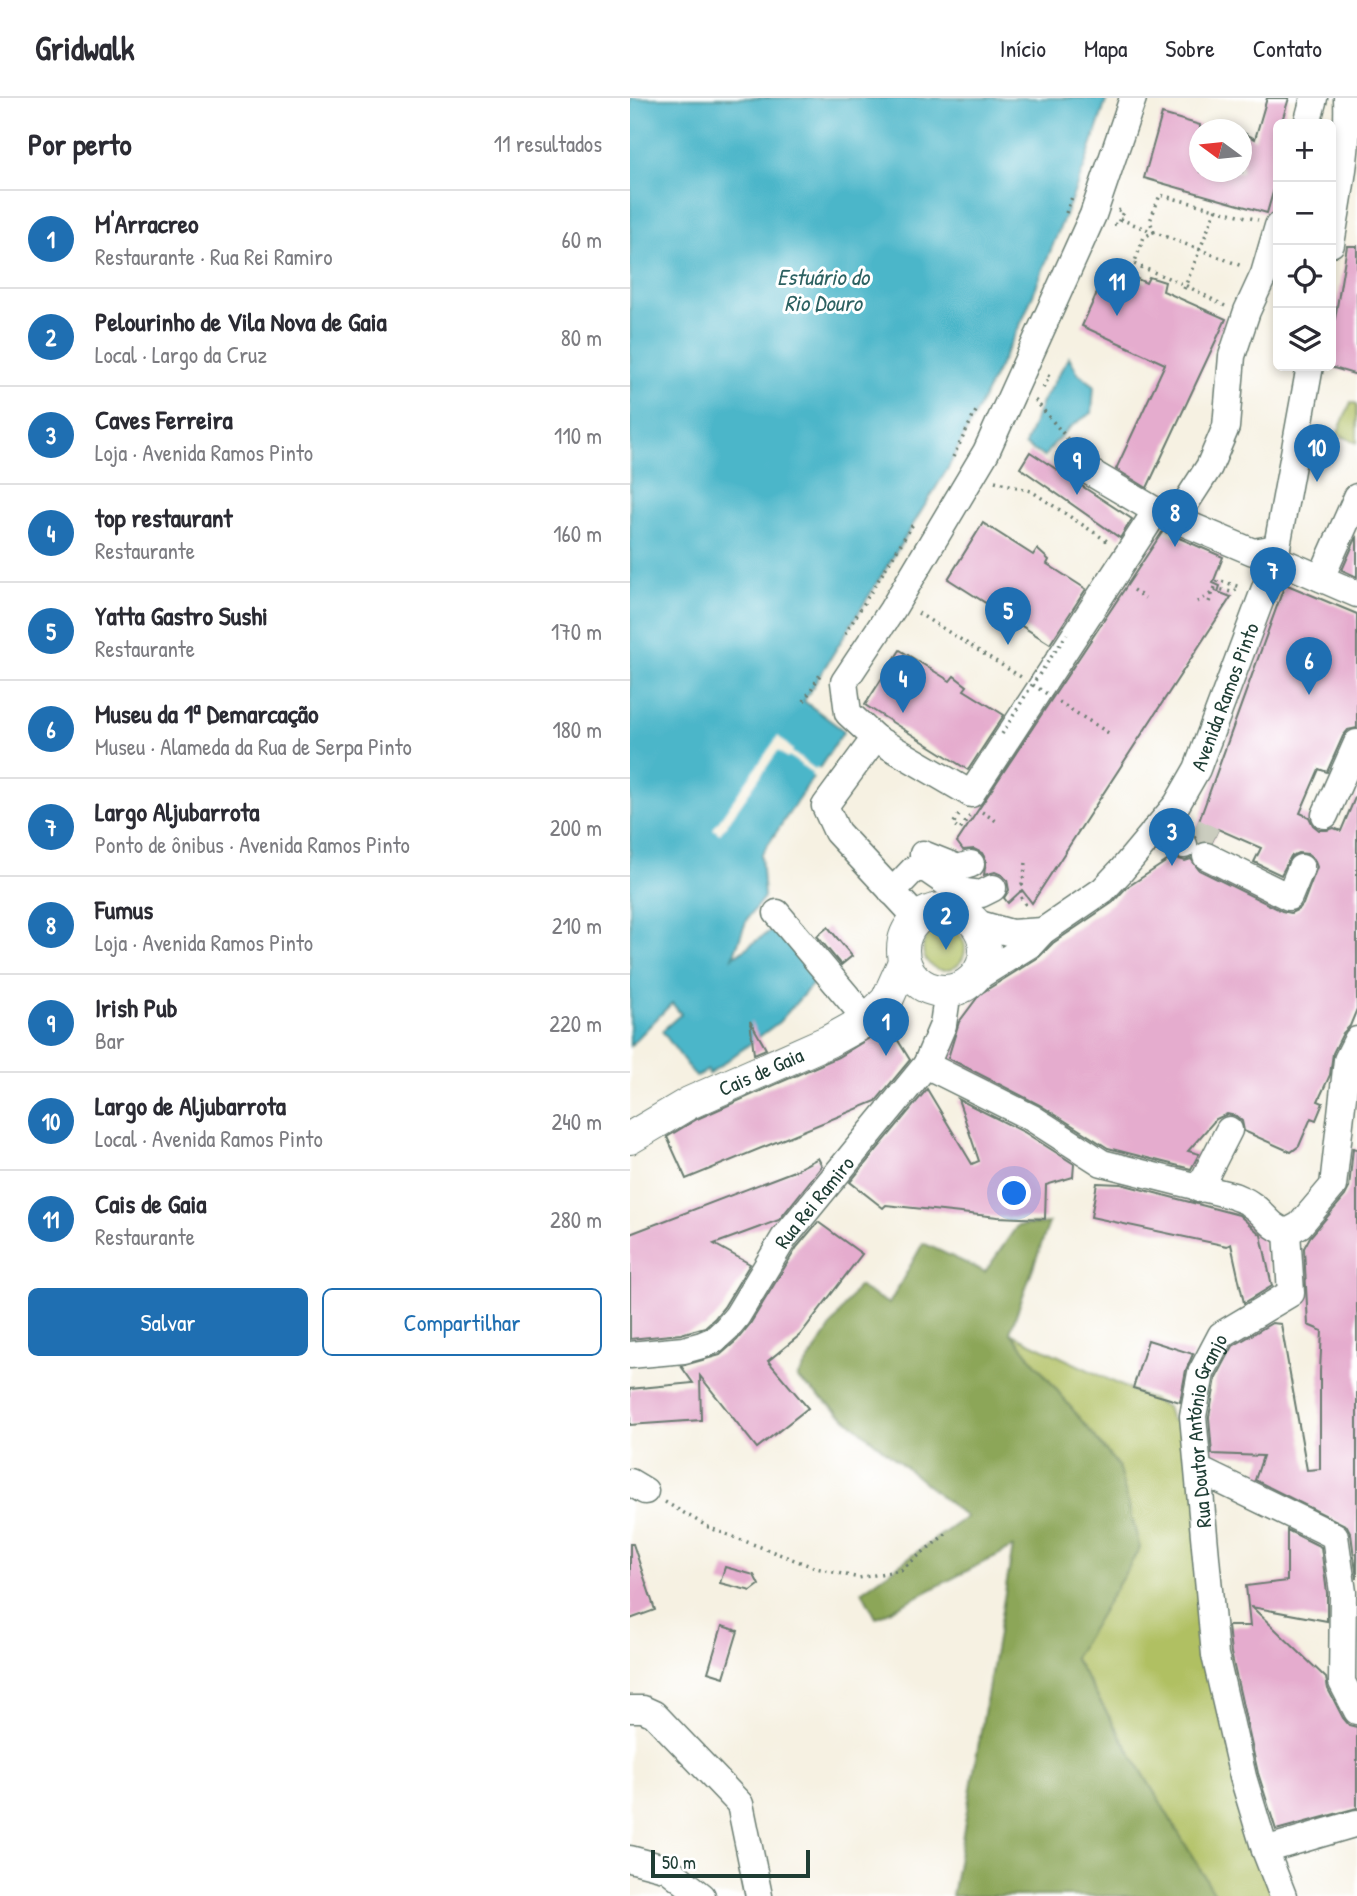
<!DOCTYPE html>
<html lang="pt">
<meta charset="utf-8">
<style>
body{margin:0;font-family:"Patrick Hand",sans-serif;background:#f2f2f3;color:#2b2b33}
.controls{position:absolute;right:21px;top:21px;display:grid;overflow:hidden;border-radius:10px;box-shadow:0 4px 10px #0003}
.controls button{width:63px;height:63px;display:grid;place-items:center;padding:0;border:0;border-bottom:2px solid #e1e1e2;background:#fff;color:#2b2b33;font:35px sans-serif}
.compass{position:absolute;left:559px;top:21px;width:63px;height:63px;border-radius:50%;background:#fff;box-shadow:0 4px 10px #0003;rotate:285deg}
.scale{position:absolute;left:21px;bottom:18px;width:159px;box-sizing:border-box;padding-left:7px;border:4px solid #1f3d34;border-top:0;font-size:19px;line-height:24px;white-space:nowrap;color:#1f3d34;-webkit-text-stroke:5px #fff;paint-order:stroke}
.you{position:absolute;left:385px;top:1096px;width:24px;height:24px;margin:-18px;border:5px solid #fff;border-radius:50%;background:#1a73e8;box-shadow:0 0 0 10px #1a73e833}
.badge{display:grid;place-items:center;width:46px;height:46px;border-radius:50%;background:#1f6fb2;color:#fff;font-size:23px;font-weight:700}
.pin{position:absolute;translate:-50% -58px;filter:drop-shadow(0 2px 4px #0008)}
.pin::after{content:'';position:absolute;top:37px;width:24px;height:21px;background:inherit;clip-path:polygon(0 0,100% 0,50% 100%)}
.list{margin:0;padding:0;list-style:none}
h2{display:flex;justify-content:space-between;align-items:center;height:91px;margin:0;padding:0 28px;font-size:30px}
h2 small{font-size:23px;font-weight:400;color:#7c7c81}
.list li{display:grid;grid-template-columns:46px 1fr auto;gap:21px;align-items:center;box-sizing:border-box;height:98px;padding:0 28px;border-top:2px solid #e1e1e2}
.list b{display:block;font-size:26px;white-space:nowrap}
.list p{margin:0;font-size:23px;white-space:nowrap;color:#7c7c81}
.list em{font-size:23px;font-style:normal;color:#7c7c81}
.actions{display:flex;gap:14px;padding:21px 28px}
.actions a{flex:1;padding:16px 0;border:2px solid #1f6fb2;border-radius:10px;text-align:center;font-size:24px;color:#1f6fb2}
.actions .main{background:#1f6fb2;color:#fff}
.icon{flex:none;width:38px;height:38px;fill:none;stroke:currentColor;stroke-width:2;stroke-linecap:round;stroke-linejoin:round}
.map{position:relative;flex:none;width:727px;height:1798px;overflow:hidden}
header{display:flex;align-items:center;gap:42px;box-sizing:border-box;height:98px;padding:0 35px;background:#fff;border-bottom:2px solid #e1e1e2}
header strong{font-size:33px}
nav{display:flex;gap:38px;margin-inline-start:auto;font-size:24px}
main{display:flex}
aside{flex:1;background:#fff}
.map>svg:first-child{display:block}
.green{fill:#b0c062;stroke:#687e4b;stroke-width:2}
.forest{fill:#8ca658;stroke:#567246;stroke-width:2}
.water{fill:#4cb6c9;stroke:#367a7e;stroke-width:2}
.pier{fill:#f6f1e2}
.building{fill:#e5acce}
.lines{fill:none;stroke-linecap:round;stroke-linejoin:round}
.minor-tunnel{stroke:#cbcdbf;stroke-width:26;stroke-dasharray:26 13;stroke-linecap:butt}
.minor-casing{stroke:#6a7c71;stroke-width:29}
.major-casing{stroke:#6a7c71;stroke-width:34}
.path{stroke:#6a7c71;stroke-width:3.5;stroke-dasharray:2 5;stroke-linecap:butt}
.minor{stroke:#fff;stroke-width:26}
.major{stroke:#fff;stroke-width:32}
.path-bridge{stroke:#6a7c71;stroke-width:3.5;stroke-dasharray:2 5;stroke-linecap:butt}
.labels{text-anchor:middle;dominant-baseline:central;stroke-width:6;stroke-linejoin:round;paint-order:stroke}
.street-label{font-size:21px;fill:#1f3d34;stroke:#fff}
.water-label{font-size:23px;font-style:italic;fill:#2c6161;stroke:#fff}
</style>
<header>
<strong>Gridwalk</strong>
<nav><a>Início</a><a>Mapa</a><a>Sobre</a><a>Contato</a></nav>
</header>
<main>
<aside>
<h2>Por perto<small>11 resultados</small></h2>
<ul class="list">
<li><span class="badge">1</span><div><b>M'Arracreo</b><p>Restaurante · Rua Rei Ramiro</p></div><em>60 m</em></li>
<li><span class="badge">2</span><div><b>Pelourinho de Vila Nova de Gaia</b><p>Local · Largo da Cruz</p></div><em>80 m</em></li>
<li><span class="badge">3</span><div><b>Caves Ferreira</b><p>Loja · Avenida Ramos Pinto</p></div><em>110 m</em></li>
<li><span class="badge">4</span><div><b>top restaurant</b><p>Restaurante</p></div><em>160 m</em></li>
<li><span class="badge">5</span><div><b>Yatta Gastro Sushi</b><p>Restaurante</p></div><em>170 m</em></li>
<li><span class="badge">6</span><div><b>Museu da 1ª Demarcação</b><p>Museu · Alameda da Rua de Serpa Pinto</p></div><em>180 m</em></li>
<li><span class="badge">7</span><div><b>Largo Aljubarrota</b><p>Ponto de ônibus · Avenida Ramos Pinto</p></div><em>200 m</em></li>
<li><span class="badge">8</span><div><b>Fumus</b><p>Loja · Avenida Ramos Pinto</p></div><em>210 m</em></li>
<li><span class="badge">9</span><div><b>Irish Pub</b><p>Bar</p></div><em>220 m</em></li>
<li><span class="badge">10</span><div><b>Largo de Aljubarrota</b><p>Local · Avenida Ramos Pinto</p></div><em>240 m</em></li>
<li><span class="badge">11</span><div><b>Cais de Gaia</b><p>Restaurante</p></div><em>280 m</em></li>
</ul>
<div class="actions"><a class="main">Salvar</a><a>Compartilhar</a></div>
</aside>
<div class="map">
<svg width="727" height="1798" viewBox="0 0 727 1798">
<rect width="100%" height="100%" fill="#fff"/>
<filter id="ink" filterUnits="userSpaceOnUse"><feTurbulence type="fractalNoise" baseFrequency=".0143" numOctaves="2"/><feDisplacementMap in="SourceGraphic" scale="14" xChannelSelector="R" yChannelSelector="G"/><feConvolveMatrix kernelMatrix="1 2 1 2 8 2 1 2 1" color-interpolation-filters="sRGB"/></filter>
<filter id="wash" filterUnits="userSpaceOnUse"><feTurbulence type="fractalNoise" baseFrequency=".00686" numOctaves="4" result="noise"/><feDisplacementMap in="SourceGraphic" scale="28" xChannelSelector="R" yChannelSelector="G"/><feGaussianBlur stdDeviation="1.57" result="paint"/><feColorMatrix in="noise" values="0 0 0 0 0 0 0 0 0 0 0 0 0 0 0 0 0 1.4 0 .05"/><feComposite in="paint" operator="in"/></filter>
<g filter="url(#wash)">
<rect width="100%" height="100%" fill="#f6f1e2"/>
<!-- green -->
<g class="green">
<polygon points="721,304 727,306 727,345 707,336"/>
<circle cx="314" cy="851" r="21"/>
<polygon points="382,1236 537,1309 541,1322 553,1323 645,1798 586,1798 444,1559 510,1450 488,1368"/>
</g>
<!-- forest -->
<polygon class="forest" points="419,1125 380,1234 488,1368 510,1450 444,1560 586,1798 322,1798 383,1449 246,1520 232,1493 336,1419 167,1280 228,1188 259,1206 293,1145 355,1174 387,1128"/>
<!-- water -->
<g class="water">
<polygon points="0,0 477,0 454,70 393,221 318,370 174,603 214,633 131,757 134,799 117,821 103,859 149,827 188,880 149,924 79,976 78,972 66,979 32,933 51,916 42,905 0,948"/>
<path d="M439,259L448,275L464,287L462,315C439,328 429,338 414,359L395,347L412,304Z"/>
</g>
<!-- pier -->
<polygon class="pier" points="148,638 163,652 162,654 185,671 187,669 191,673 186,681 181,677 182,675 159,658 157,660 148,653 90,736 83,731"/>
<g id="blocks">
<!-- building -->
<g class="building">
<polygon points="637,0 659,0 651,26 648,26 645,49 648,50 648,92 644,91 637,115 514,80 532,16 570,27 570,74 612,74 612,34 625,41"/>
<polygon points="717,148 727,148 727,277 697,268 701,268 701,245"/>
<polygon points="479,168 516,185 519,179 535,184 533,193 596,221 517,390 486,371 535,266 452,228"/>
<polygon points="400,354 502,421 490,440 390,370"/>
<polygon points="353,425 403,457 407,451 419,462 417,466 456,491 420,546 318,481"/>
<polygon points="533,433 593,459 583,485 590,488 588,494 601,499 402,805 392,792 378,805 374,800 379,792 377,782 372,777 365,774 354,777 356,762 352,755 344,751 333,752 327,744"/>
<polygon points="727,438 727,479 712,472"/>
<polygon points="655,486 727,516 727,630 718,632 713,638 697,674 689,671 670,715 679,719 683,727 689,732 697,732 704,730 711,733 727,695 727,911 720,928 713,935 703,955 700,977 688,1003 693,1005 686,1022 681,1020 669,1048 661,1054 614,1033 612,1023 606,1018 597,1016 586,1021 558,1053 569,1056 561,1071 478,1050 410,1007 318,960 329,924 350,896 409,859 423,845 482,805 496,790 543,759 555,763 561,761 569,772 652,813 661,815 669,811 673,806 687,769 684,761 678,756 668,755 661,758 651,777 624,764 631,750 588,731 582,744 569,744 563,734 568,726"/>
<polygon points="270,552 320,583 324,578 337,588 334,592 374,617 338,672 235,607"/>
<polygon points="198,829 222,858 211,867 187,838"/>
<polygon points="120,923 136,951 124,956"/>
<polygon points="259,928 280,962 246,1003 56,1081 37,1039 67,1021 208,959"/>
<polygon points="297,991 342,1066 349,1063 328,1001 394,1034 444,1066 443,1079 416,1087 415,1121 368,1119 256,1107 253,1110 220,1084"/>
<polygon points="723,1050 727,1051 727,1481 721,1436 717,1428 625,1382 633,1358 582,1356 579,1319 586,1280 603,1248 642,1225 651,1226 677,1372 690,1371 690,1273 692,1233 678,1227 674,1150 680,1139 715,1098 719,1090"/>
<polygon points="188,1060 192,1068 149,1122 84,1146 120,1166 94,1209 85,1220 75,1229 51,1236 0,1241 0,1136 164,1073"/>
<polygon points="467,1085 491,1086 609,1117 631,1137 642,1188 614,1205 601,1146 597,1148 461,1119"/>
<polygon points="188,1124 232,1156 170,1237 138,1263 178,1310 127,1350 70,1278 71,1322 0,1327 0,1291 63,1285 51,1268 90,1257 107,1242 120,1226 167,1149"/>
<polygon points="518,1242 563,1256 556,1272 550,1304 503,1290"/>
<polygon points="657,1432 691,1449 697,1495 697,1523 622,1509 696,1580 698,1591 713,1620 719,1627 727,1629 727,1710 646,1732 628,1675 601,1555 598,1528 620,1528 616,1488 657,1483"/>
<polygon points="0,1446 3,1446 25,1512 0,1521"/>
<polygon points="95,1469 124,1477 129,1487 121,1493 90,1485"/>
<polygon points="92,1528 108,1533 94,1579 78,1574"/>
</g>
</g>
</g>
<g filter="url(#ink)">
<use href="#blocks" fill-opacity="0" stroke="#6a7c71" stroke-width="2"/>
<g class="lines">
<!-- minor-tunnel -->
<polyline class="minor-tunnel" points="563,733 583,743"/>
<!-- minor casing -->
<g class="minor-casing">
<g id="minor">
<polyline points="677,26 684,0"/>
<path d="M701,146C709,98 719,49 717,0"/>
<polyline points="455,371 526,413"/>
<polyline points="546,420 579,369 596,329 602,258 617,213 634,176 648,128"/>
<polyline points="648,465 646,454 680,268"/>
<polyline points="648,467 658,466 727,496"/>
<polyline points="691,480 727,399"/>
<polyline points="245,640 341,696 526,413 623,454 647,450"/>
<polyline points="695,717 727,645"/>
<polyline points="524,733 554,747"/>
<polyline points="293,756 328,770 341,766"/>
<polyline points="576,758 659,799 671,770"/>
<polyline points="262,794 284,771 296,771 328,793 351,796 363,790"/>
<polyline points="147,815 237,922"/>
<polyline points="287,820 207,734 195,708 245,640 218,615 214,584 262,512 356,354 463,117 503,0"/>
<polyline points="346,825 381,835 413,833"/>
<path id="s1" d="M341,883L401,846L413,833L473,792L491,773L547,706L567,671L641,474L648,467"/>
<path d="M296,967L402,1020L472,1065L604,1098C609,1101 616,1102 620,1106C635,1115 639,1129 657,1134"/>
<polyline points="569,1091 599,1032"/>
<polyline points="657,1134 670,1127 703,1088 717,962 727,942"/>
<path id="s2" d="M0,1257L54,1252L72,1247L84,1242L96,1231L107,1218L154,1140L296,967L313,927L318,892"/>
<polyline points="569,1372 705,1438 713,1494 712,1584 727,1613"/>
<polyline points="0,1384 15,1393"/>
<polyline points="0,1611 13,1611 24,1616 110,1706 129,1798"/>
<polyline points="635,1752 727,1725"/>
<polyline points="0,1761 38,1771 72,1798"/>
<path id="s3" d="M653,1798L635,1752L613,1679L585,1557L563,1318L571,1275L591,1237L661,1195L657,1134"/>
</g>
</g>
<!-- major casing -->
<g class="major-casing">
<g id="major">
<circle cx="314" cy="852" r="41"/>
<path id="s4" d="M0,1040L59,1005L199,943L237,922L257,902L274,864"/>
</g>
</g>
<!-- path -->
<g class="path">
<polyline points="436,115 442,99"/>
<polyline points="490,121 612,168"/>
<polyline points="484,126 487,127 493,114 488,112"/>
<polyline points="554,191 586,111"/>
<polyline points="595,208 555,187 504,166 514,139 524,134 520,123 530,97 628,122"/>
<polyline points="413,290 420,278 415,275"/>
<polyline points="405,302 446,351"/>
<polyline points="323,359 346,313"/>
<polyline points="365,383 401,393 477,443"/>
<polyline points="503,492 515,500"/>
<polyline points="567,504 589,491 601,494 609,491"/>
<polyline points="579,504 588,482 610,489"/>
<polyline points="288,515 391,579"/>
<polyline points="215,536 283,426"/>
<polyline points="174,603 191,575"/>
<polyline points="429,604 480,636"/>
<polyline points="352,714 368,724"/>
<polyline points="329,717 323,726 330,732 340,718"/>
<polyline points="396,765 390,798 398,810"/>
<polyline points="35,1404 80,1430 186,1470 229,1480 271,1472 317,1435"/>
</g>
<!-- minor -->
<use href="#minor" class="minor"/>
<!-- major -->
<use href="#major" class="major"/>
<!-- path-bridge -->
<g class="path-bridge">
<polyline points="403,587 422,599"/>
<polyline points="372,636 402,587 437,536"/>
</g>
</g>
</g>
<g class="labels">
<!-- street labels -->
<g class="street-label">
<text stroke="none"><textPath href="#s1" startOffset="392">Avenida Ramos Pinto</textPath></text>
<text stroke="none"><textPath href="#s4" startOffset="147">Cais de Gaia</textPath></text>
<text stroke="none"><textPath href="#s2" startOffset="257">Rua Rei Ramiro</textPath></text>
<text stroke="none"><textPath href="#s3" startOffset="478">Rua Doutor António Granjo</textPath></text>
</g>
<!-- water labels -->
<g class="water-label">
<text x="193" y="178">Estuário do<tspan x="193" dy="26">Rio Douro</tspan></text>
</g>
</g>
</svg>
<div class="controls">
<button>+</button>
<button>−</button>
<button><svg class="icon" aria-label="locate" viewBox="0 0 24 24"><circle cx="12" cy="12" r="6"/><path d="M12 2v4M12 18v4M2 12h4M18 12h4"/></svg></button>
<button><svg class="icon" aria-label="layers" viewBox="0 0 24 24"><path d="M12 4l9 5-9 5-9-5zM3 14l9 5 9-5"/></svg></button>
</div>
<svg class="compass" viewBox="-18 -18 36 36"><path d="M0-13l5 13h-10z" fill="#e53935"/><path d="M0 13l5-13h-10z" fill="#7c7c81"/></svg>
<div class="scale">50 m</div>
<div class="you"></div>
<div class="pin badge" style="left:256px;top:958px">1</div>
<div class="pin badge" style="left:316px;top:852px">2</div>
<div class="pin badge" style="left:542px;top:768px">3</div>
<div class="pin badge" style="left:273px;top:615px">4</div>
<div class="pin badge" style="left:378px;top:547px">5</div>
<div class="pin badge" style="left:679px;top:597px">6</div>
<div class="pin badge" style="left:643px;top:507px">7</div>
<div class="pin badge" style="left:545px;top:449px">8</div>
<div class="pin badge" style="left:447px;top:397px">9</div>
<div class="pin badge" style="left:687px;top:384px">10</div>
<div class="pin badge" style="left:487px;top:218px">11</div>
</div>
</main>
